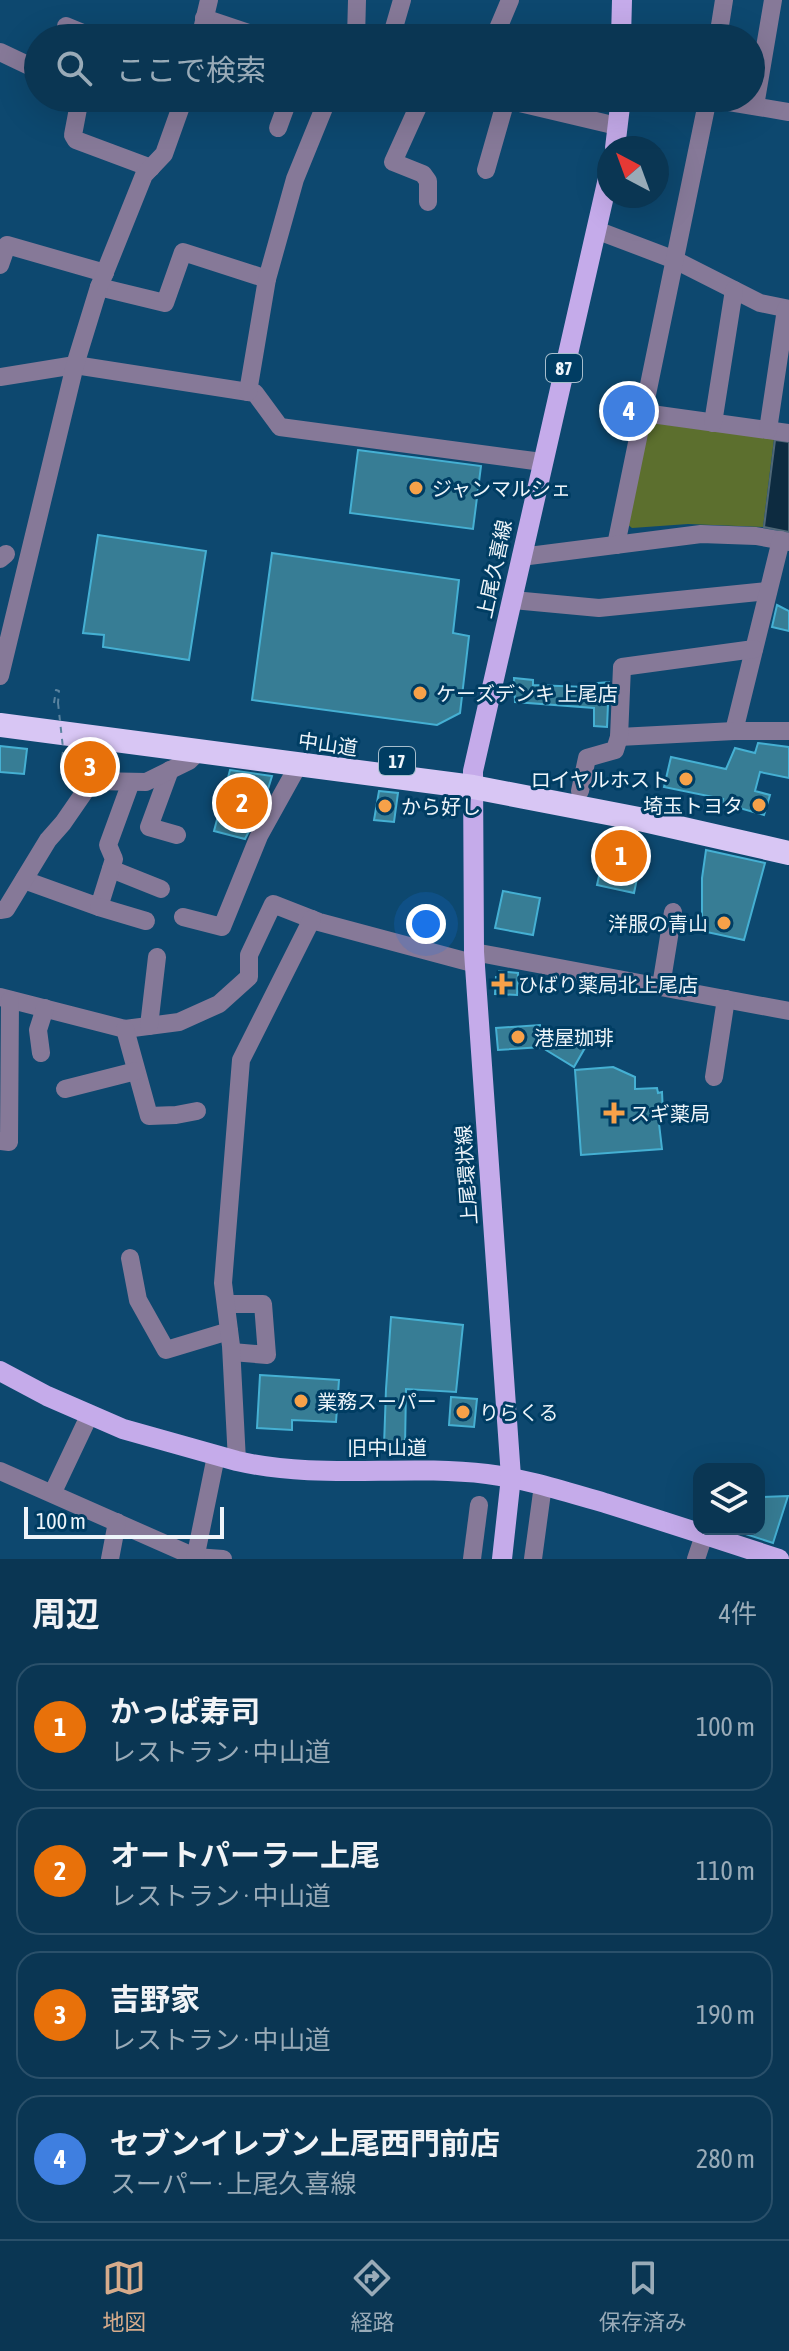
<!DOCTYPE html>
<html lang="ja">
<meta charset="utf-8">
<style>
body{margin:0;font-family:"Asap Condensed","Noto Sans JP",sans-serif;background:#18415d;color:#f1f3f6}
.controls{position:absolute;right:24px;bottom:24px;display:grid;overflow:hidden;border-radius:16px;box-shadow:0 8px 32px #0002}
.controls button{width:72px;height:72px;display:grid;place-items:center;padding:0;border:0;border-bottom:2px solid #2a506a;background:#0a3653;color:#f1f3f6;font:40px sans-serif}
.compass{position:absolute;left:597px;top:136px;width:72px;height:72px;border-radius:50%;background:#0a3653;box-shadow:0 8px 32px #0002;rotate:319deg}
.scale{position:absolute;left:24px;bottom:20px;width:200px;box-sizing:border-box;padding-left:8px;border:4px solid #eef5fa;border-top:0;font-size:22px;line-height:28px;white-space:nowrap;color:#eef5fa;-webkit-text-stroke:6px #003d63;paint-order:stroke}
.you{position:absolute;left:426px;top:924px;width:28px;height:28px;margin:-20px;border:6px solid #fff;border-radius:50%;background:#1a73e8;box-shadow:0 0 0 12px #1a73e833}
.badge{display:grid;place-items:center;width:52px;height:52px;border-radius:50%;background:#d6ab8b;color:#fff;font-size:26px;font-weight:700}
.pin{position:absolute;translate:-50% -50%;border:4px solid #fff;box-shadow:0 2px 8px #0006}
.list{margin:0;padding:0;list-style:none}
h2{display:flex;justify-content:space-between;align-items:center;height:104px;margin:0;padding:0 32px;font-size:34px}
h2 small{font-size:26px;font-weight:400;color:#99abb8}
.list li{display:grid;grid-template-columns:52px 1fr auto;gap:24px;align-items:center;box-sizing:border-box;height:128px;margin:0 16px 16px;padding:0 16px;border:2px solid #2a506a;border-radius:24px}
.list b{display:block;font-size:30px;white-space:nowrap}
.list p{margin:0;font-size:26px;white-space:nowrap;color:#99abb8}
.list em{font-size:26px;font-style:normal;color:#99abb8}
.icon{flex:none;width:44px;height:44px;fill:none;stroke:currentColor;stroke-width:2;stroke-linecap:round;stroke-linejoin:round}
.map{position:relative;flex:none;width:789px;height:1559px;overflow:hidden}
.search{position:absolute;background:#0a3653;box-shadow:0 8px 32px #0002;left:24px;right:24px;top:24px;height:88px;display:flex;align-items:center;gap:20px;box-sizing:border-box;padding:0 28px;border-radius:44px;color:#99abb8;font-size:30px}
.sheet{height:680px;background:#0a3653}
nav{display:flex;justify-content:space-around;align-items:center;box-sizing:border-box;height:112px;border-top:2px solid #2a506a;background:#0a3653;font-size:22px;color:#99abb8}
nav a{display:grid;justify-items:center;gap:4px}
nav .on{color:#d6ab8b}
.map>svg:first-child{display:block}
.green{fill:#5c6f2e}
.water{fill:#0d2b40;stroke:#506878;stroke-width:2}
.building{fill:#377d95;stroke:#45b0d3;stroke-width:2}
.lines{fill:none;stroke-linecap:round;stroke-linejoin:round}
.path{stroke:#5a839f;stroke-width:2;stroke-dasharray:6 6;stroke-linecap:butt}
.minor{stroke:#867998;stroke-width:18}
.major{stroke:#c5abea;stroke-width:20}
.highway{stroke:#d8c6f4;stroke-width:24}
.path-bridge{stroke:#5a839f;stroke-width:2;stroke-dasharray:6 6;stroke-linecap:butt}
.poi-dot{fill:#f7a149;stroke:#003d63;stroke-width:3}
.labels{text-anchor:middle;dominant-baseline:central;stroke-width:6;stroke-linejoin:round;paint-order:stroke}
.shield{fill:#003d63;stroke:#a7becd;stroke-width:2}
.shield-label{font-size:18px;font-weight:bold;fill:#eef5fa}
.poi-label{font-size:20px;fill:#eef5fa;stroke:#003d63;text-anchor:start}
.street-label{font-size:20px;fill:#eef5fa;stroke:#003d63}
</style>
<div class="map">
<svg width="789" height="1559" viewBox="0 0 789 1559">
<rect width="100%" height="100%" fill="#0d486f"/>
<!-- green -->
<polygon class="green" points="654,423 774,439 763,527 688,524 632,528 627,524 649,427"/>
<!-- water -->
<polygon class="water" points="775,440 789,442 789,532 764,527"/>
<!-- building -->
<g class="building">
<polygon points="622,385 636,388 628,426 614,423"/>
<polygon points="358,450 481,466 473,529 350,513"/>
<polygon points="98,535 206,551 189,660 103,647 104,635 83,633"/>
<polygon points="272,553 459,580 453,633 469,636 460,713 437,725 252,700"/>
<polygon points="777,605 789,611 789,631 772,627"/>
<polygon points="514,678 533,680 533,685 586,687 586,684 609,682 607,727 594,726 594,708 515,702"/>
<polygon points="758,743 789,747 789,778 760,772 755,791 770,795 764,815 722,803 723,799 664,787 671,757 726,769 735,748 755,753"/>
<polygon points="0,746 27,749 24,774 0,772"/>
<polygon points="74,757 107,761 106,769 91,769 82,774 72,773"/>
<polygon points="230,770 272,776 264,802 245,839 214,831"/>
<polygon points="379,791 398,793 394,822 374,820"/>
<polygon points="609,832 645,840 634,893 597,885"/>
<polygon points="706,850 765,863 744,940 702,931 702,878"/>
<polygon points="503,891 540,898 533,935 495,928"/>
<polygon points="499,971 518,973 517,995 495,994 496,977 499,977"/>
<polygon points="540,1025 542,1047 498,1050 496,1028"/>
<polygon points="559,1030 586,1046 574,1067 546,1050"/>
<polygon points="613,1067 635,1077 635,1089 657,1088 658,1093 662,1092 663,1114 658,1115 662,1149 581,1155 575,1070"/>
<polygon points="391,1317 463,1325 456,1392 406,1389 405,1446 384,1446 386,1389"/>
<polygon points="260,1375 339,1380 336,1422 292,1420 292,1430 257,1428"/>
<polygon points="451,1397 477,1399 474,1427 449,1425"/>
<polygon points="788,1496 773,1543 730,1529 759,1529 759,1497"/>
</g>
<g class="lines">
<!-- path -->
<g class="path">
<polyline points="54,703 56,690 59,691 58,703"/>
<polyline points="63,752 61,762 65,762 66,755"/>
</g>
<!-- minor -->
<g class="minor">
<polyline points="204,18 263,38"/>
<polyline points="66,26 95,38"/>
<polyline points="200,38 209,0"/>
<polyline points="356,38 357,0"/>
<polyline points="391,38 402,0"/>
<polyline points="494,38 510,0"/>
<polyline points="718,38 724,0"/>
<polyline points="0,52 38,70"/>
<polyline points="80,98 73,135 76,140 151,168"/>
<polyline points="422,98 393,162 423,174 428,181 428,202"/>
<polyline points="499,98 617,126"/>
<polyline points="705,98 789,112"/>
<polyline points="755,106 773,0"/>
<polyline points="278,128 289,98"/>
<polyline points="486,170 506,100"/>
<polyline points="596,230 675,260 760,303 789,309"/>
<polyline points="0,265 7,245 105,273"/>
<polyline points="99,287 165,303 183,252 267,279"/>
<polyline points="0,377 75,365 255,393 280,427 542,462"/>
<polyline points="248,392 267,279 295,179 328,98"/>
<polyline points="644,413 789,433"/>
<polyline points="713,423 734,290"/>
<polyline points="768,430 786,309"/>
<polyline points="616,545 708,98"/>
<polyline points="521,557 701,534 756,536 789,542"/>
<polyline points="0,559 6,554"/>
<polyline points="513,600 599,608 768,591"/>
<polyline points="0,676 75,365 99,287 144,175 164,154 184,98"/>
<polyline points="734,731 781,540"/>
<polyline points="619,737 734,731 789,731"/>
<polyline points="170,770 149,827 177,835"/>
<polyline points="580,791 587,758 615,750 619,737 622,667 754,649"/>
<polyline points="111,869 161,889"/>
<polyline points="24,880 99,907 114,859 108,845 131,782"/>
<polyline points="99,907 146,921"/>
<polyline points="0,910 6,909 48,840 63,823 92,781 146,782 189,761 199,751"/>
<polyline points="183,917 222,927 259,836 299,764"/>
<polyline points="474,952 789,1011"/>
<polyline points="661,986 673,912"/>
<polyline points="0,997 125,1029 179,1022 219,1004 249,977 249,955 273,904 319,922 476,964"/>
<polyline points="149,1026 157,957"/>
<polyline points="125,1029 149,1116 176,1115 197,1111"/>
<polyline points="41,1053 38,1030 45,1008"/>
<polyline points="714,1077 726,999"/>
<polyline points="65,1089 136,1071"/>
<polyline points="0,1141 9,1142 10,1000"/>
<polyline points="130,1258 138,1300 166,1350 229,1331"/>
<polyline points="226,1304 263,1304 267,1355 232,1352"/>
<polyline points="237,1461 231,1346 223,1283 241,1060 312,919"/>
<polyline points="0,1471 195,1557 223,1559"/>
<polyline points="53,1492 89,1416"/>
<polyline points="110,1559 117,1522"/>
<polyline points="195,1559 216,1456"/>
<polyline points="472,1559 479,1505"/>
<polyline points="533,1559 543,1485"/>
<polyline points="696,1559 704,1535"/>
</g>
<!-- major -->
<g class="major">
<polyline points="621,38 622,0"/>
<polyline points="615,148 621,98"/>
<path d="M0,1371L47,1396L123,1429L237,1461C319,1480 404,1464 487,1474C527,1479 566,1492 605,1503C663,1521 721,1540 779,1559"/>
<polyline points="502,1559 511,1477 474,952 473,771 609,174"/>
</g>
<!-- highway -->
<polyline class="highway" points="0,725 473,787 644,820 789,853"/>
<!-- path-bridge -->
<polyline class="path-bridge" points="58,703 63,748"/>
</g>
<!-- markers -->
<g class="poi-dot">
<circle cx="416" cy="488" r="8"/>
<circle cx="420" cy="693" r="8"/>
<circle cx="686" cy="779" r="8"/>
<circle cx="759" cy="805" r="8"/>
<circle cx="385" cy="806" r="8"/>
<circle cx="724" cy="923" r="8"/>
<path d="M498 972h8v8h8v8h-8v8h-8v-8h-8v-8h8z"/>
<circle cx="518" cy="1037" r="8"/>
<path d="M610 1101h8v8h8v8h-8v8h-8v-8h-8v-8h8z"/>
<circle cx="301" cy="1401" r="8"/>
<circle cx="463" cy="1412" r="8"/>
</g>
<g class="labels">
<!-- shield labels -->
<g class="shield">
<rect x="546" y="354" width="36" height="28" rx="6"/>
<rect x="379" y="747" width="36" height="28" rx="6"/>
</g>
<g class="shield-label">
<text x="564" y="368">87</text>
<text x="397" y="761">17</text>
</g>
<!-- poi labels -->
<g class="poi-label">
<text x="432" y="488">ジャンマルシェ</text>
<text x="436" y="693">ケーズデンキ 上尾店</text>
<text x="670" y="779" text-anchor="end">ロイヤルホスト</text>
<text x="743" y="805" text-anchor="end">埼玉トヨタ</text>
<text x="401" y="806">から好し</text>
<text x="708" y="923" text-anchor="end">洋服の青山</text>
<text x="518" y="984">ひばり薬局北上尾店</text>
<text x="534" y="1037">港屋珈琲</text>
<text x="630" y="1113">スギ薬局</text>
<text x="317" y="1401">業務スーパー</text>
<text x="479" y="1412">りらくる</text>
</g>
<!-- street labels -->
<g class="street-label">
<text transform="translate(494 569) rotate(-78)">上尾久喜線</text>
<text transform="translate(328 744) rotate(8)">中山道</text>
<text transform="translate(466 1175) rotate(-94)">上尾環状線</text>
<text x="387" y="1447">旧中山道</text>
</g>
</g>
</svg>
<div class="controls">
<button><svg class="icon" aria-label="layers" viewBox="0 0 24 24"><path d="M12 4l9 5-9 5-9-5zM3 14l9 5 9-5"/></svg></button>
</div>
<svg class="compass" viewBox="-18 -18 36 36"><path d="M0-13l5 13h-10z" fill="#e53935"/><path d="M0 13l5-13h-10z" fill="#99abb8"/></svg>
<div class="scale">100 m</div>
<div class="you"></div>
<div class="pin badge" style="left:621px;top:856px;background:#e8710a">1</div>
<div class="pin badge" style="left:242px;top:803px;background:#e8710a">2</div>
<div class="pin badge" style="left:90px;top:767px;background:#e8710a">3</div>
<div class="pin badge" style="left:629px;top:411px;background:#3f7fe0">4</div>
<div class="search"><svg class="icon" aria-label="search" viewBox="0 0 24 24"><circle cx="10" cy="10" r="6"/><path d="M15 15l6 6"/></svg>ここで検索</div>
</div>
<section class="sheet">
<h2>周辺<small>4件</small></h2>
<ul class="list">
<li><span class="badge" style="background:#e8710a">1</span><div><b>かっぱ寿司</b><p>レストラン · 中山道</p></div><em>100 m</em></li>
<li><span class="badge" style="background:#e8710a">2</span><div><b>オートパーラー上尾</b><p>レストラン · 中山道</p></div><em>110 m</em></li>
<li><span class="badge" style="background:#e8710a">3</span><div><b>吉野家</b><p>レストラン · 中山道</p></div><em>190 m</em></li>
<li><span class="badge" style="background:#3f7fe0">4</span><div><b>セブンイレブン上尾西門前店</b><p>スーパー · 上尾久喜線</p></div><em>280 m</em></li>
</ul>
</section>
<nav>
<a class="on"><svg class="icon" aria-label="map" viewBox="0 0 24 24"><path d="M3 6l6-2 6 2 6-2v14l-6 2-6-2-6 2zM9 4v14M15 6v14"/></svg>地図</a>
<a><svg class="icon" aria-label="directions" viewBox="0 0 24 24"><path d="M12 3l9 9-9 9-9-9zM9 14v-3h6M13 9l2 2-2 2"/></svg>経路</a>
<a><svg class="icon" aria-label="saved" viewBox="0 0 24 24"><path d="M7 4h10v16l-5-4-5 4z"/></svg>保存済み</a>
</nav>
